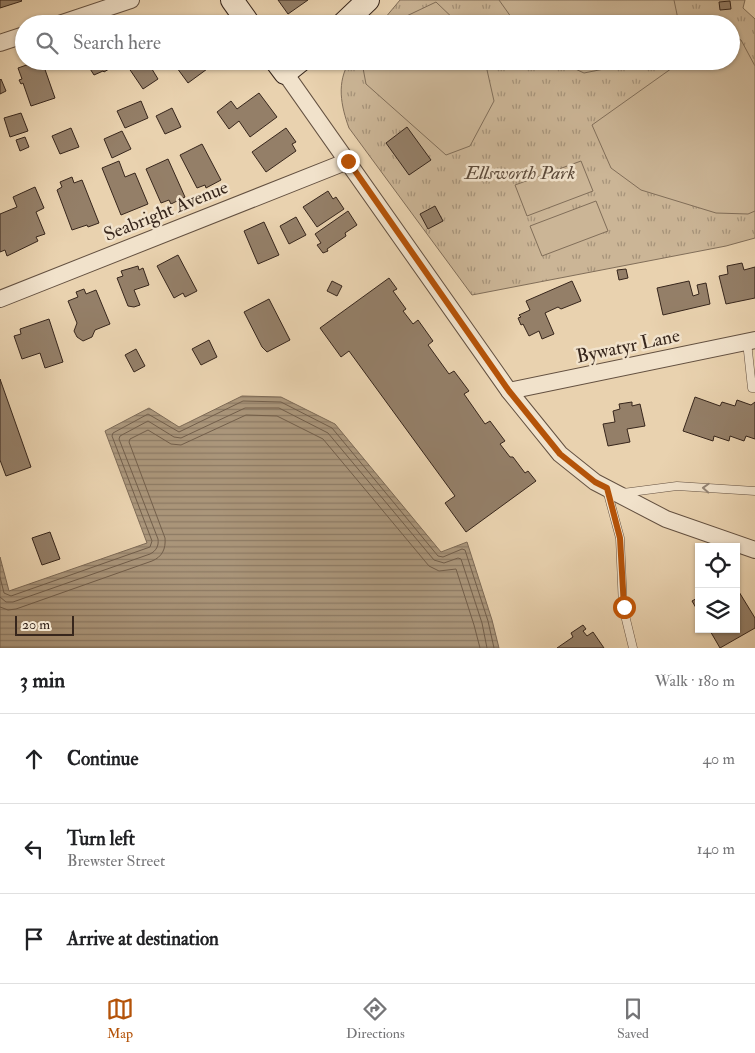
<!DOCTYPE html>
<meta charset="utf-8">
<style>
body{margin:0;font-family:"IM FELL Double Pica",serif;background:#f2f2f2;color:#202124}
.controls{position:absolute;right:15px;bottom:15px;display:grid;overflow:hidden;border-radius:0px;box-shadow:0 1px 4px #0004}
.controls button{width:45px;height:45px;display:grid;place-items:center;padding:0;border:0;border-bottom:1px solid #e0e0e0;background:#fff;color:#202124;font:25px sans-serif}
.scale{position:absolute;left:15px;bottom:12px;width:59px;box-sizing:border-box;padding-left:5px;border:2px solid #37261c;border-top:0;font-size:14px;line-height:18px;white-space:nowrap;color:#37261c;-webkit-text-stroke:4px #f1e2cb;paint-order:stroke}
.stop{position:absolute;width:15px;height:15px;margin:-11px;border:4px solid #b45309;border-radius:50%;background:#fff}
.stop.end{background:#b45309;border-color:#fff;box-shadow:0 1px 5px #0008}
.list{margin:0;padding:0;list-style:none}
h2{display:flex;justify-content:space-between;align-items:center;height:65px;margin:0;padding:0 20px;font-size:21px}
h2 small{font-size:16px;font-weight:400;color:#757577}
.list li{display:grid;grid-template-columns:32px 1fr auto;gap:15px;align-items:center;box-sizing:border-box;height:90px;padding:0 20px;border-top:1px solid #e0e0e0}
.list b{display:block;font-size:19px;white-space:nowrap}
.list p{margin:0;font-size:16px;white-space:nowrap;color:#757577}
.list em{font-size:16px;font-style:normal;color:#757577}
.icon{flex:none;width:28px;height:28px;fill:none;stroke:currentColor;stroke-width:2;stroke-linecap:round;stroke-linejoin:round}
.map{position:relative;flex:none;width:755px;height:648px;overflow:hidden}
.search{position:absolute;background:#fff;box-shadow:0 1px 4px #0004;left:15px;right:15px;top:15px;height:55px;display:flex;align-items:center;gap:12px;box-sizing:border-box;padding:0 18px;border-radius:28px;color:#757577;font-size:19px}
.sheet{height:335px;background:#fff}
nav{display:flex;justify-content:space-around;align-items:center;box-sizing:border-box;height:70px;border-top:1px solid #e0e0e0;background:#fff;font-size:14px;color:#757577}
nav a{display:grid;justify-items:center;gap:2px}
nav .on{color:#b45309}
.map>svg:first-child{display:block}
.park{fill:url(#park-tufts);stroke:#816e59}
.garden{fill:#cbb596;stroke:#816e59}
.water{fill:url(#water-rules);stroke:#7d6a56}
.lines{fill:none;stroke-linecap:round;stroke-linejoin:round}
.shore{stroke:#725f4c;stroke-width:1}
.building{fill:#947f68;stroke:#37261c}
.lane-casing{stroke:#645141;stroke-width:9}
.street-casing{stroke:#645141;stroke-width:18}
.secondary-casing{stroke:#37261c;stroke-width:24}
.lane{stroke:#f1e2cb;stroke-width:8}
.street{stroke:#f1e2cb;stroke-width:16}
.secondary{stroke:#f1e2cb;stroke-width:22}
.oneway{stroke:#948474}
.route{stroke:#b45309;stroke-width:6}
.labels{text-anchor:middle;dominant-baseline:central;stroke-width:5;stroke-linejoin:round;paint-order:stroke}
.park-label{font-size:19px;font-style:italic;fill:#5c4a3a;stroke:#f1e2cb}
.street-label{font-size:19px;fill:#37261c;stroke:#f1e2cb}
</style>
<div class="map">
<svg width="755" height="648" viewBox="0 0 755 648">
<defs>
<pattern id="park-tufts" width="24" height="20" patternUnits="userSpaceOnUse" patternTransform="scale(1.25)"><rect width="24" height="20" fill="#cbb596"/><path d="M3 7l-1-3M5 7V3M7 7l1-3M15 17l-1-3M17 17v-4M19 17l1-3" fill="none" stroke="#a6937a"/></pattern>
<pattern id="water-rules" width="6" height="5" patternUnits="userSpaceOnUse" patternTransform="scale(1.25)"><rect width="6" height="5" fill="#ac987d"/><path d="M0 2.5h6" fill="none" stroke="#8d7c66"/></pattern>
</defs>
<rect width="100%" height="100%" fill="#e9d2af"/>
<filter id="stains"><feTurbulence type="fractalNoise" baseFrequency=".004" numOctaves="4"/><feColorMatrix values="0 0 0 0 .2 0 0 0 0 .09 0 0 0 0 .02 0 0 0 .5 -.17"/></filter>
<radialGradient id="worn" r=".72"><stop offset=".6" stop-color="#630" stop-opacity="0"/><stop offset="1" stop-color="#630" stop-opacity=".3"/></radialGradient>
<!-- park -->
<path class="park" d="M400,0H745L743,8L755,19V238L726,246L472,295L349,128C341,106 336,82 350,61H731V24H380Z"/>
<!-- garden -->
<g class="garden">
<polygon points="499,0 674,0 679,24 516,24"/>
<polygon points="436,2 459,24 392,24 394,22"/>
<polygon points="731,36 741,40 755,66 755,211 748,214 716,213 641,190 611,168 592,125 682,61 731,61"/>
<polygon points="367,61 485,61 494,101 470,146 446,155 366,84 363,68"/>
<polygon points="558,61 636,61 619,66 584,73"/>
<polygon points="581,161 593,191 527,216 515,185"/>
<polygon points="596,201 608,231 542,256 530,226"/>
</g>
<!-- water -->
<polygon class="water" points="242,396 281,397 335,424 441,552 467,542 492,620 499,648 0,648 0,557 9,591 147,543 105,431 149,408 179,427"/>
<g class="lines">
<!-- shore -->
<g class="shore">
<polyline points="0,577 4,593 11,596 150,547 152,541 112,436 113,433 148,414 179,432 243,401 281,402 332,428 438,556 443,557 462,549 465,550 488,621 494,648"/>
<path d="M0,597L6,602H13L150,554C156,551 159,546 158,539L119,439L120,436L148,421L174,437L181,438L245,408H279L328,433L434,560L444,563L458,558L461,559L482,623L487,648"/>
<path d="M0,607L8,610L16,609L152,561C162,557 166,549 165,538L129,442L130,439L148,430L171,444L181,445L246,415L277,416L323,439L429,566L439,571L456,569L474,625L480,648"/>
</g>
</g>
<!-- building -->
<g class="building">
<polygon points="0,0 21,0 22,1 0,8"/>
<polygon points="278,0 308,0 288,14"/>
<polygon points="730,1 731,9 720,10 719,2"/>
<polygon points="38,61 42,61 55,98 31,106 23,83 21,84 19,80 22,79 18,68"/>
<polygon points="85,61 119,61 119,63 104,72 103,71 94,75"/>
<polygon points="124,61 147,61 158,79 143,89"/>
<polygon points="172,61 218,61 188,83 177,68 175,70"/>
<polygon points="1,79 6,91 0,94 0,80"/>
<polygon points="259,93 277,117 250,137 239,121 229,129 217,112 231,101 237,109"/>
<polygon points="141,101 148,118 125,128 117,111"/>
<polygon points="172,108 181,127 165,134 156,116"/>
<polygon points="21,113 28,131 10,137 4,118"/>
<polygon points="407,127 431,160 409,175 386,143"/>
<polygon points="71,128 79,147 60,154 52,136"/>
<polygon points="286,128 296,142 292,144 296,151 266,172 252,152"/>
<polygon points="122,131 131,149 112,158 104,139"/>
<polygon points="25,137 29,147 20,151 16,140"/>
<polygon points="202,144 221,180 206,188 205,185 197,188 180,155"/>
<polygon points="168,159 185,197 171,204 169,200 161,203 146,169"/>
<polygon points="119,161 125,177 135,173 148,204 121,215 102,168"/>
<polygon points="72,177 74,183 82,180 99,223 88,227 87,225 72,230 57,190 62,187 60,182"/>
<polygon points="35,187 44,208 36,212 45,234 36,237 38,241 7,256 5,250 0,252 0,214 17,207 13,197"/>
<polygon points="328,191 333,199 336,197 344,209 317,227 303,207"/>
<polygon points="435,206 443,221 428,229 420,214"/>
<polygon points="348,211 357,225 345,233 346,236 327,249 328,251 323,253 317,245 321,243 315,234"/>
<polygon points="296,217 306,235 289,244 280,226"/>
<polygon points="264,222 279,255 258,264 244,231"/>
<polygon points="178,255 197,291 185,297 183,293 174,298 157,266"/>
<polygon points="742,263 744,270 755,267 755,298 726,304 719,276 728,274 727,266"/>
<polygon points="138,266 139,270 143,268 149,285 134,290 140,305 134,307 128,306 117,278 123,276 121,271"/>
<polygon points="626,269 628,278 619,280 617,270"/>
<polygon points="389,278 397,289 393,291 406,309 403,311 413,324 418,320 433,341 428,345 449,374 454,371 469,391 464,394 485,424 490,421 505,441 500,444 510,457 513,457 525,473 528,471 536,481 466,532 445,503 455,496 349,351 341,357 320,328"/>
<polygon points="332,281 342,286 337,296 327,291"/>
<polygon points="572,281 581,301 561,309 558,307 545,313 554,334 542,339 539,331 529,336 523,324 521,325 518,318 521,317 519,315 530,310 526,301"/>
<polygon points="689,281 693,296 699,294 697,285 706,283 710,304 663,315 657,288"/>
<polygon points="84,289 86,294 96,290 110,324 95,330 92,337 83,341 77,337 74,331 77,323 68,301 78,297 76,292"/>
<polygon points="269,299 290,340 267,352 262,347 244,312"/>
<polygon points="49,319 63,362 45,368 40,353 22,359 14,336 21,334 20,329"/>
<polygon points="209,340 217,357 201,365 192,349"/>
<polygon points="136,349 145,366 134,372 125,355"/>
<polygon points="0,379 31,467 6,476 0,460"/>
<polygon points="695,397 720,406 722,402 735,406 737,400 751,405 755,402 755,439 746,436 744,441 730,436 729,441 714,436 713,441 683,431"/>
<polygon points="632,402 632,406 640,404 645,426 627,429 630,442 608,446 603,424 615,422 613,411 620,409 619,404"/>
<polygon points="50,532 60,559 42,565 32,538"/>
<polygon points="736,587 755,618 755,628 720,648 709,629 736,629"/>
<polygon points="699,597 699,613 692,601"/>
<polygon points="583,625 586,629 583,631 587,636 593,632 604,648 557,648 573,637 571,633"/>
</g>
<g class="lines">
<!-- lane casing -->
<g class="lane-casing">
<g id="lane">
<polyline points="747,342 752,388 755,388"/>
<polyline points="607,490 620,538 623,607 633,648"/>
<polyline points="623,493 677,486 755,491"/>
</g>
</g>
<!-- street casing -->
<g class="street-casing">
<g id="street">
<polyline points="59,24 131,0"/>
<polyline points="0,43 24,35"/>
<polyline points="285,73 509,391 560,454 595,482 666,519 755,550"/>
<polyline points="0,299 348,161"/>
<polyline points="509,391 755,340"/>
</g>
</g>
<!-- secondary casing -->
<g class="secondary-casing">
<g id="secondary">
<polyline points="232,0 249,24"/>
<polyline points="343,24 368,0"/>
<polyline points="276,61 285,73 300,61"/>
</g>
</g>
<!-- lane -->
<use href="#lane" class="lane"/>
<!-- street -->
<use href="#street" class="street"/>
<!-- secondary -->
<use href="#secondary" class="secondary"/>
</g>
<!-- one-way arrows -->
<defs><path id="oneway-chevron" d="M-2-3.5L2.5 0L-2 3.5" fill="none" stroke-width="1.6" stroke-linecap="round" stroke-linejoin="round" transform="scale(1.25)"/></defs>
<use class="oneway" href="#oneway-chevron" transform="translate(706 488) rotate(-177)"/>
<g class="lines">
<!-- route -->
<polyline class="route" points="348,161 509,391 560,454 595,482 607,488 620,538 624,607"/>
</g>
<g class="labels">
<!-- park labels -->
<g class="park-label">
<text x="520" y="173">Ellsworth Park</text>
</g>
<!-- street labels -->
<g class="street-label">
<text transform="translate(166 211) rotate(-22)">Seabright Avenue</text>
<text transform="translate(628 346) rotate(-12)">Bywatyr Lane</text>
</g>
</g>
<rect width="100%" height="100%" filter="url(#stains)"/>
<rect width="100%" height="100%" fill="url(#worn)"/>
</svg>
<div class="controls">
<button><svg class="icon" aria-label="locate" viewBox="0 0 24 24"><circle cx="12" cy="12" r="6"/><path d="M12 2v4M12 18v4M2 12h4M18 12h4"/></svg></button>
<button><svg class="icon" aria-label="layers" viewBox="0 0 24 24"><path d="M12 4l9 5-9 5-9-5zM3 14l9 5 9-5"/></svg></button>
</div>
<div class="scale">20 m</div>
<div class="stop" style="left:624px;top:607px"></div>
<div class="stop end" style="left:348px;top:161px"></div>
<div class="search"><svg class="icon" aria-label="search" viewBox="0 0 24 24"><circle cx="10" cy="10" r="6"/><path d="M15 15l6 6"/></svg>Search here</div>
</div>
<section class="sheet">
<h2>3 min<small>Walk · 180 m</small></h2>
<ul class="list">
<li><svg class="icon" aria-label="ahead" viewBox="0 0 24 24"><path d="M12 20V5M6 11l6-6 6 6"/></svg><div><b>Continue</b></div><em>40 m</em></li>
<li><svg class="icon" aria-label="left" viewBox="0 0 24 24"><path d="M17 20v-9H6M10 6l-5 5 5 5"/></svg><div><b>Turn left</b><p>Brewster Street</p></div><em>140 m</em></li>
<li><svg class="icon" aria-label="arrive" viewBox="0 0 24 24"><path d="M6 21V4h12l-3 4 3 4H6"/></svg><div><b>Arrive at destination</b></div></li>
</ul>
</section>
<nav>
<a class="on"><svg class="icon" aria-label="map" viewBox="0 0 24 24"><path d="M3 6l6-2 6 2 6-2v14l-6 2-6-2-6 2zM9 4v14M15 6v14"/></svg>Map</a>
<a><svg class="icon" aria-label="directions" viewBox="0 0 24 24"><path d="M12 3l9 9-9 9-9-9zM9 14v-3h6M13 9l2 2-2 2"/></svg>Directions</a>
<a><svg class="icon" aria-label="saved" viewBox="0 0 24 24"><path d="M7 4h10v16l-5-4-5 4z"/></svg>Saved</a>
</nav>
